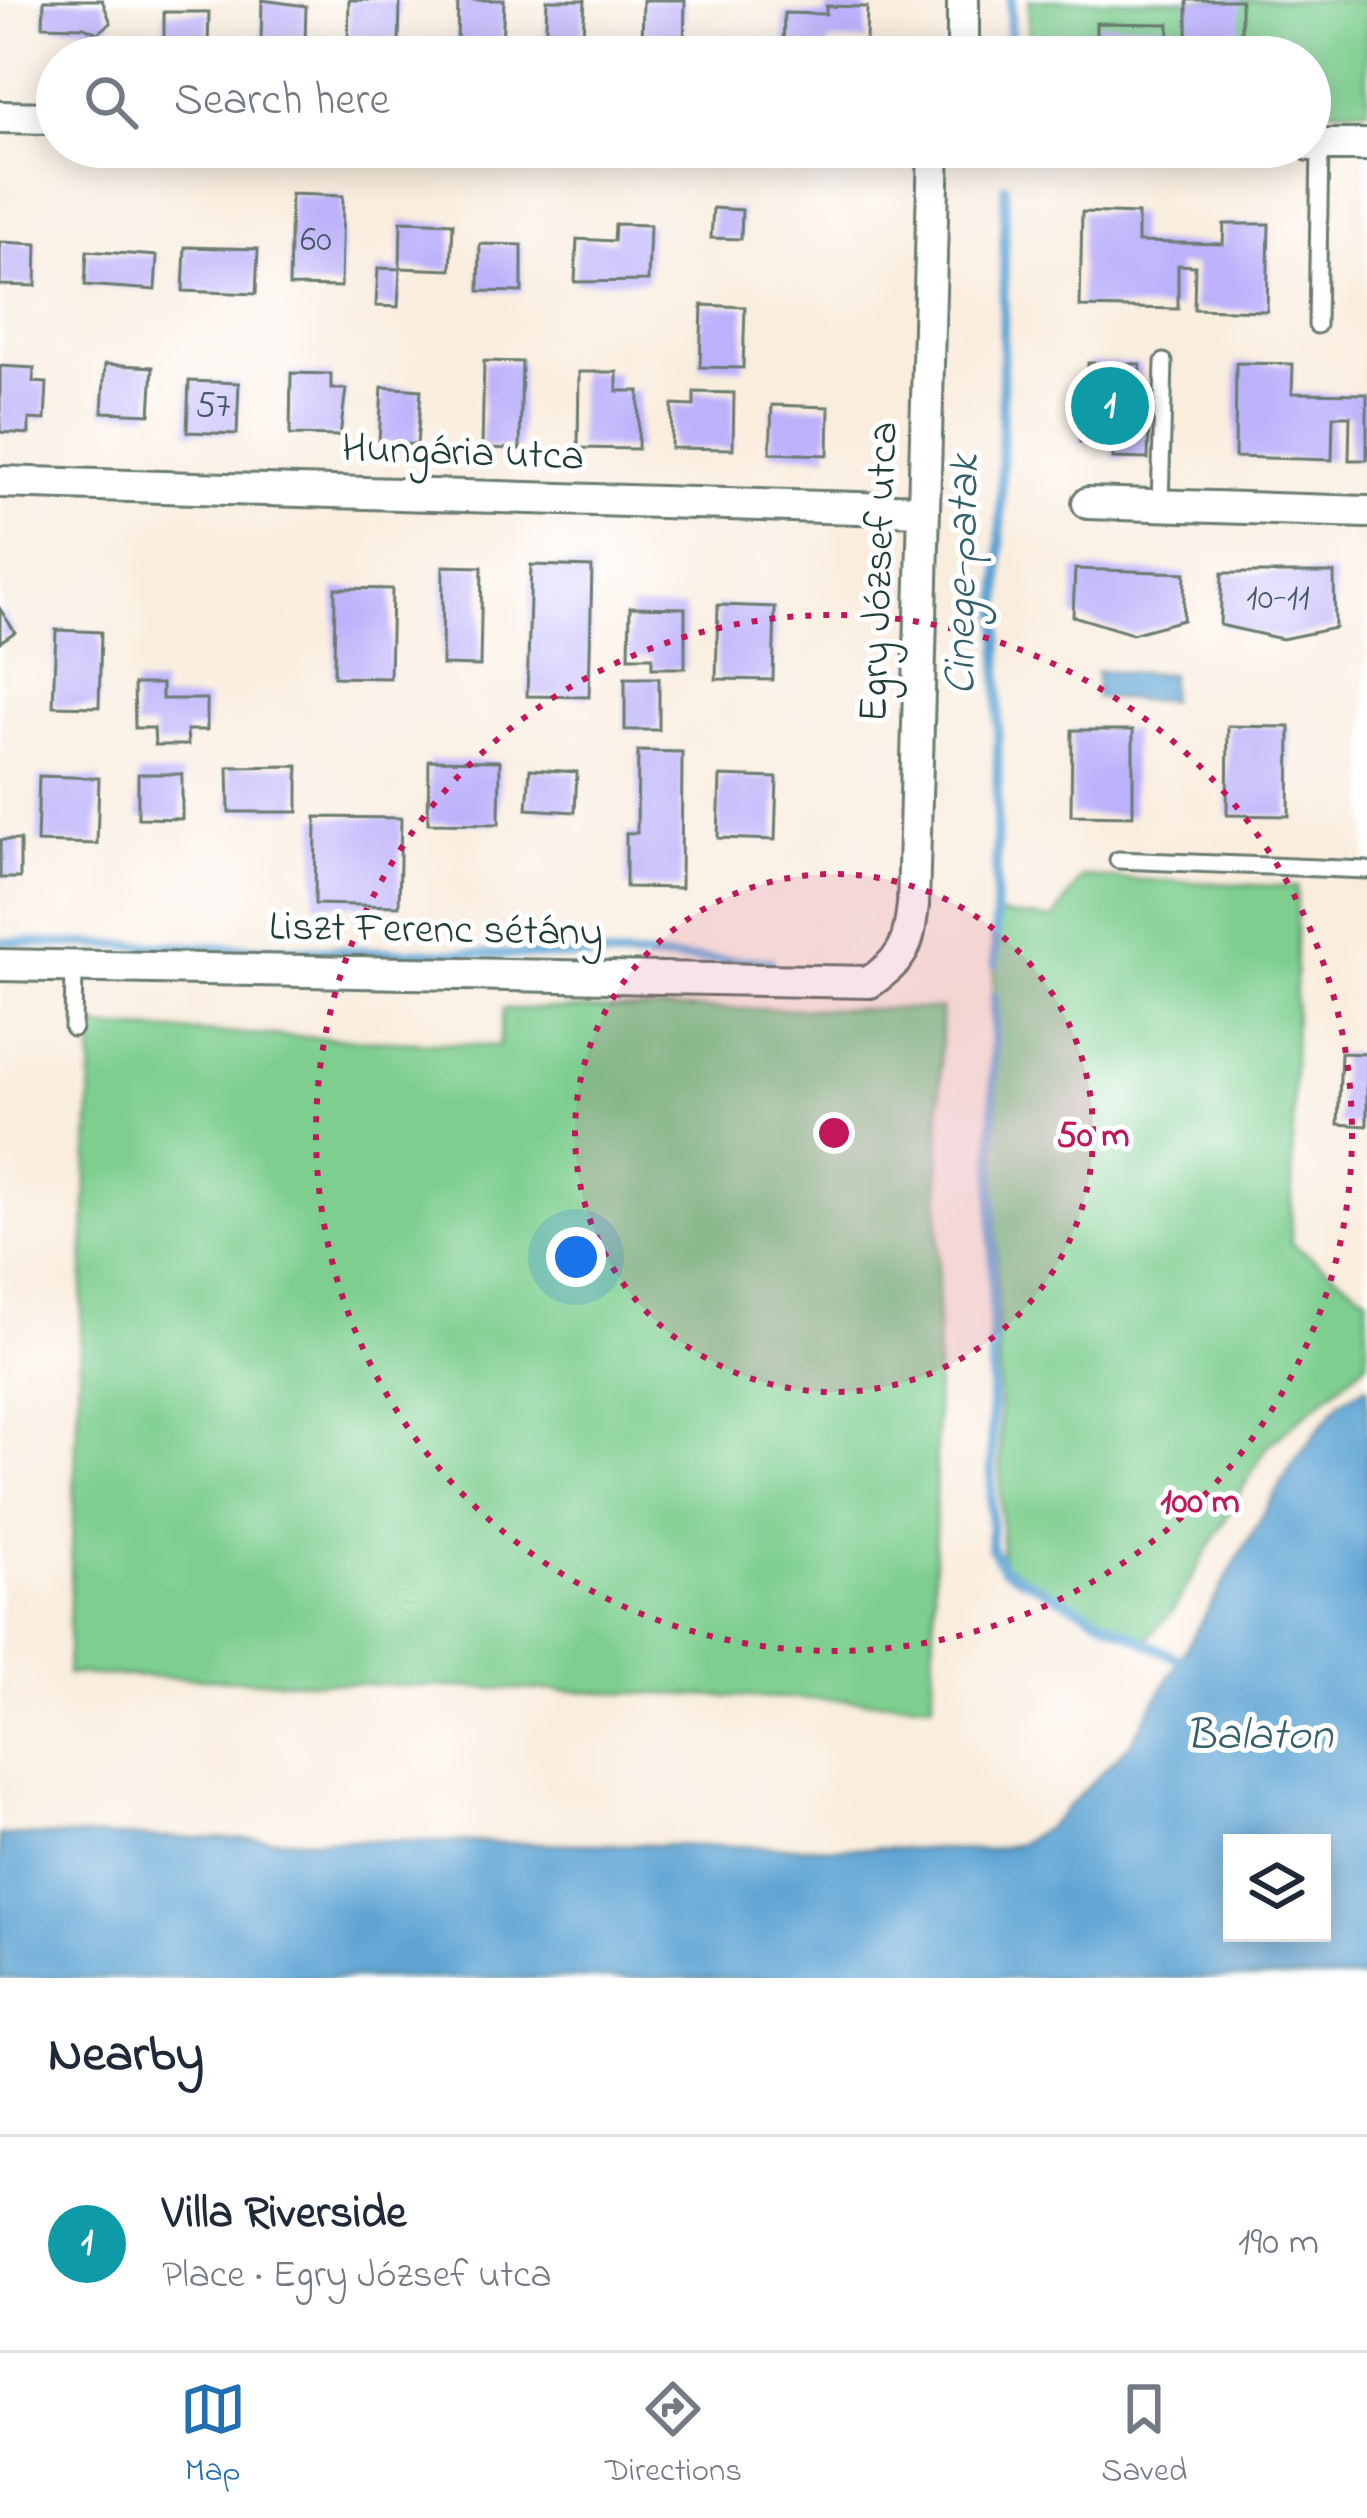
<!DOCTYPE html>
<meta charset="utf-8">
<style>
body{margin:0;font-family:"Indie Flower",sans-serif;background:#f2f2f3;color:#1f2937}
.controls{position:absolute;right:36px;bottom:36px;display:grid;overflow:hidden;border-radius:0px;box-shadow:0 6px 30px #0003}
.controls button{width:108px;height:108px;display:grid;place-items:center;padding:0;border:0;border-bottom:3px solid #e0e1e3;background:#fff;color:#1f2937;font:60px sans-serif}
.you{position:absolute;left:576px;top:1257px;width:42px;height:42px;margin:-30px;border:9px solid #fff;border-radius:50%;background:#1a73e8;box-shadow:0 0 0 18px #1a73e833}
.badge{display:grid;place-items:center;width:78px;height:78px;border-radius:50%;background:#1f6fb2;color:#fff;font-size:39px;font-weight:700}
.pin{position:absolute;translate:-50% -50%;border:6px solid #fff;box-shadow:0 3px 12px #0006}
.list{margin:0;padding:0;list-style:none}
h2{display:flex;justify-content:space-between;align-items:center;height:156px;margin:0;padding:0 48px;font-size:51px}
h2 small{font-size:39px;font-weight:400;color:#747a83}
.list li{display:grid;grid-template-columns:78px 1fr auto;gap:36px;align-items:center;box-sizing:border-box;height:216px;padding:0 48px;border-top:3px solid #e0e1e3}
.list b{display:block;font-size:45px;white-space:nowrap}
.list p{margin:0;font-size:39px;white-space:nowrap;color:#747a83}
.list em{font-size:39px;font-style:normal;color:#747a83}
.icon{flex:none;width:66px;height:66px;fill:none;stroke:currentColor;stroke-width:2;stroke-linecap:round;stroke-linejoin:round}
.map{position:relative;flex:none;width:1367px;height:1978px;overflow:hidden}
.search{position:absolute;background:#fff;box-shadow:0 6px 30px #0003;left:36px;right:36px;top:36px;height:132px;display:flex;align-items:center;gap:30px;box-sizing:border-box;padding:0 42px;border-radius:66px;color:#747a83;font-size:45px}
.sheet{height:372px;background:#fff}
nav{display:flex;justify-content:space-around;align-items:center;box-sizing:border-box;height:168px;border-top:3px solid #e0e1e3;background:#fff;font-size:33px;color:#747a83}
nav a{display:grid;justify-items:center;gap:6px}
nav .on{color:#1f6fb2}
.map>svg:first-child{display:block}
.green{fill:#7dce8f;stroke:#4e8662;stroke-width:3}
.water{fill:#5fa4d4;stroke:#3f7084;stroke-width:3;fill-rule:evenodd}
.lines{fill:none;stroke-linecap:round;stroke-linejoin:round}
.stream{stroke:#5fa4d4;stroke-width:10}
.building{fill:#bcb1fa}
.lane-casing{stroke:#6b7b70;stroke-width:21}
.street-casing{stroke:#6b7b70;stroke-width:36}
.lane{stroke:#fff;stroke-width:15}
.street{stroke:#fff;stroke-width:30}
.ring{fill:none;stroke:#c2185b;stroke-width:6;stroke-dasharray:6 12}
.labels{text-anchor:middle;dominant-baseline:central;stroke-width:10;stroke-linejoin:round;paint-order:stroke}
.number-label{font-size:36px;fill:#465a66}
.street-label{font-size:42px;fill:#1f3d34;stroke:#fff}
.water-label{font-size:45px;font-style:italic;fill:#35616c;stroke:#fff}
.centre{fill:#c2185b;stroke:#fff;stroke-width:6}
.ring-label{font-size:36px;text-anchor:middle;font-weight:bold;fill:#c2185b;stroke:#fff;stroke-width:10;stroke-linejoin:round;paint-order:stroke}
</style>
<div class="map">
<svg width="1367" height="1978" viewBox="0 0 1367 1978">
<rect width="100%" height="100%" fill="#fff"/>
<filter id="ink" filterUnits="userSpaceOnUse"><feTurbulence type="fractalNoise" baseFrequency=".00833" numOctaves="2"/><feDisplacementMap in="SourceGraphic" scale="24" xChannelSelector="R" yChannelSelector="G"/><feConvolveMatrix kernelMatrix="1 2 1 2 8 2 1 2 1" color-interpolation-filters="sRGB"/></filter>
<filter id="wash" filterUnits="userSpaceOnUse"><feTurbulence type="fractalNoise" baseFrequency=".004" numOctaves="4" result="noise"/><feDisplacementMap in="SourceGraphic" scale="48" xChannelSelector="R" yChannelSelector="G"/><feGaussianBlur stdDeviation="2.7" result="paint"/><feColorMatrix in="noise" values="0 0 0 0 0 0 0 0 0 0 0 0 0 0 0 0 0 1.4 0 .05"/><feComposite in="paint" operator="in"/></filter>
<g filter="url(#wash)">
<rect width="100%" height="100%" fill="#f9edde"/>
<!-- green -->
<g class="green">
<polygon points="1029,0 1367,0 1367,109 1310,109 1310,57 1028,57"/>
<polygon points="1082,877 1297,887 1291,1243 1367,1296 1367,1362 1267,1446 1174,1609 1143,1643 1002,1568 993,1008 996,914 1054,919"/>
<polygon points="503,1009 941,1009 933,1703 67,1674 93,1027 499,1046"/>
</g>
<!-- water -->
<g class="water">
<polygon points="1097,671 1170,674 1169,701 1096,698"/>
<path d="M1367,1386V1978H0V1835L988,1850L1019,1844L1048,1827L1131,1743L1293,1463L1340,1401ZM1232,1843H1322V1933H1232Z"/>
</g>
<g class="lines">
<!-- stream -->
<g class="stream">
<polyline points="1009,57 1011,0"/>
<polyline points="0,942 770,961"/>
<polyline points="995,964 1005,186"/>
<polyline points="994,996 991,1547 1002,1568 1180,1660"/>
</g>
</g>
<g id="blocks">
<!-- building -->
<g class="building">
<polygon points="44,0 102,0 111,23 98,33 84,27 43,26"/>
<polygon points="262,0 306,6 305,42 261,41"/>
<polygon points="349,0 400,0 399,47 348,45"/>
<polygon points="458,0 504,0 502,46 457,44"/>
<polygon points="547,0 585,0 582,51 545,49"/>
<polygon points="643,0 685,0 684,49 642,48"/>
<polygon points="1187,0 1241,0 1241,45 1247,45 1247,57 1187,57"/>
<polygon points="826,6 867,7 866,41 829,41 828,50 783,49 784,13 826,14"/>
<polygon points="164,12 209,12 208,47 164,46"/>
<polygon points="1096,23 1169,24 1168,57 1096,57"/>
<polygon points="291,194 343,196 341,287 289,286"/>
<polygon points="713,208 742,210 741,239 711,238"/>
<polygon points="1082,212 1138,214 1138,242 1223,244 1224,224 1269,224 1267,311 1194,309 1195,266 1178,265 1178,309 1080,307"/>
<polygon points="401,221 453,223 451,270 400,268"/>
<polygon points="615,224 650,225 648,281 575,282 577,239 614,241"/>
<polygon points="0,242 37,244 36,286 0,285"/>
<polygon points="480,244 522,245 522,292 479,291"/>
<polygon points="185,247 258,249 256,294 183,291"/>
<polygon points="87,251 157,256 155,290 85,285"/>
<polygon points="378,268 400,269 398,307 376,306"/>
<polygon points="702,305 745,307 743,368 700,367"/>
<polygon points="484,361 522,362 520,449 482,448"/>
<polygon points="1088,363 1140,364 1139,417 1149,418 1148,459 1113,458 1113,443 1080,442 1081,395 1087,395"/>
<polygon points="1236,363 1293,364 1292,393 1367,394 1367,460 1349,460 1350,416 1333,416 1332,460 1235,457"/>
<polygon points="105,364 153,367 150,414 102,412"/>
<polygon points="0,366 34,368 33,382 47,383 45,420 29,419 29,434 0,432"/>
<polygon points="579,372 617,372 617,391 639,391 638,449 578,448"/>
<polygon points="291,373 331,374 331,389 346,389 340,436 290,435"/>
<polygon points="189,381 239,383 237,434 187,432"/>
<polygon points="382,387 421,390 417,445 379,442"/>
<polygon points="694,392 734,393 733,449 671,448 672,405 694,406"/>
<polygon points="772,405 829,407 828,455 770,453"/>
<polygon points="531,565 592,567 589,697 527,696"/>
<polygon points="443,566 482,567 480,666 442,665"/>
<polygon points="1075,569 1185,573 1183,620 1132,634 1073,616"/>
<polygon points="1222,573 1334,573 1335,628 1282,639 1220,625"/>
<polygon points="335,588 392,589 390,678 334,677"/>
<polygon points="718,605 775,607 773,680 716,679"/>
<polygon points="630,607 685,608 685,668 652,668 652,657 629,657"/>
<polygon points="0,609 15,632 0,642"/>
<polygon points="56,630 101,632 99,707 53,706"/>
<rect x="625" y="678" width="34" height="52"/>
<polygon points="134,684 162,684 162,699 207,699 207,730 187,730 188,745 155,745 154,728 135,728"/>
<polygon points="1228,726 1290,727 1289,816 1227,815"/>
<polygon points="1072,730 1133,730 1133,816 1071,815"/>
<polygon points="638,751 682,752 681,888 626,887 626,833 637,833"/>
<polygon points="429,760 500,761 499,824 428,823"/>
<polygon points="298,766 298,812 229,812 228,767"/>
<polygon points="530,769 577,772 575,812 527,809"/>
<polygon points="138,774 182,774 182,819 138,818"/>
<polygon points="39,776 99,778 97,844 37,842"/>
<polygon points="720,776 777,778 775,840 718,838"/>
<polygon points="316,817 401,818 399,906 315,904"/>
<rect x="0" y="840" width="20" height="38"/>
<polygon points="1341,1053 1367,1054 1367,1126 1338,1124"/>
</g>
</g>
</g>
<g filter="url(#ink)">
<use href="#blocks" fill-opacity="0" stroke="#6b7b70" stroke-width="3"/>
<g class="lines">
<!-- lane casing -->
<g class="lane-casing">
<g id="lane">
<polyline points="1317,325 1320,146"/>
<polyline points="1160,505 1164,362"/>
<polyline points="1118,860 1367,870"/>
<polyline points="73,1028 74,966"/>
</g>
</g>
<!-- street casing -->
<g class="street-casing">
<g id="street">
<polyline points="963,57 963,0"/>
<polyline points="0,117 57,118"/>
<polyline points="1310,145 1367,145"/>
<polyline points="0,482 924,510"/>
<polyline points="1088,503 1367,512"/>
<path d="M0,965L870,982C905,957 908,947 913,905L934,147"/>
</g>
</g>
<!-- lane -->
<use href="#lane" class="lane"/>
<!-- street -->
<use href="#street" class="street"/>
</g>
</g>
<!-- distance rings -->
<circle cx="834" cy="1133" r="259" fill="#c2185b" fill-opacity=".12"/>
<g class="ring">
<circle cx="834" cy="1133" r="259"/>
<circle cx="834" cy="1133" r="518"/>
</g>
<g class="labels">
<!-- number labels -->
<g class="number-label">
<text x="316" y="241">60</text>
<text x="213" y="407">57</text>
<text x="1278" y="599">10-11</text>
</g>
<!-- street labels -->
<g class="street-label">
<text transform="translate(463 454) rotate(2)">Hungária utca</text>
<text transform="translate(880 572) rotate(-88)">Egry József utca</text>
<text transform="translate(436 931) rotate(1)">Liszt Ferenc sétány</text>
</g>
<!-- water labels -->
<g class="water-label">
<text transform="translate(964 575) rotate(-89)">Cinege-patak</text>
<text x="1259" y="1737">Balaton</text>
</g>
</g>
<circle cx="834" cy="1133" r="18" class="centre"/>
<g class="ring-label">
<text x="1093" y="1146">50 m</text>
<text x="1200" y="1512">100 m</text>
</g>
</svg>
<div class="controls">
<button><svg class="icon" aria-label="layers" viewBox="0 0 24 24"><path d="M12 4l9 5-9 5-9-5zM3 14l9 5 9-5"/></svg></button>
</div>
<div class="you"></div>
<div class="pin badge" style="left:1110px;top:406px;background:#0f9aa8">1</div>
<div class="search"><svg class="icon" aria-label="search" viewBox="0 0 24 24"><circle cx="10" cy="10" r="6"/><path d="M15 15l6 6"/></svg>Search here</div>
</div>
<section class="sheet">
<h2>Nearby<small></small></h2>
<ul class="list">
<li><span class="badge" style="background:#0f9aa8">1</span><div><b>Villa Riverside</b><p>Place · Egry József utca</p></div><em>190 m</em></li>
</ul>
</section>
<nav>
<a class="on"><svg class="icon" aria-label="map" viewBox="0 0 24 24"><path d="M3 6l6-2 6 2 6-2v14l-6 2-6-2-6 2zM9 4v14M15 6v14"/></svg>Map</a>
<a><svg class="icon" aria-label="directions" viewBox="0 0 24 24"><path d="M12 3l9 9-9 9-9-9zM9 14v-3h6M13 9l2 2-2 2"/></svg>Directions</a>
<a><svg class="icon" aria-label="saved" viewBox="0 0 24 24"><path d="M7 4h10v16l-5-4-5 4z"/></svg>Saved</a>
</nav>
